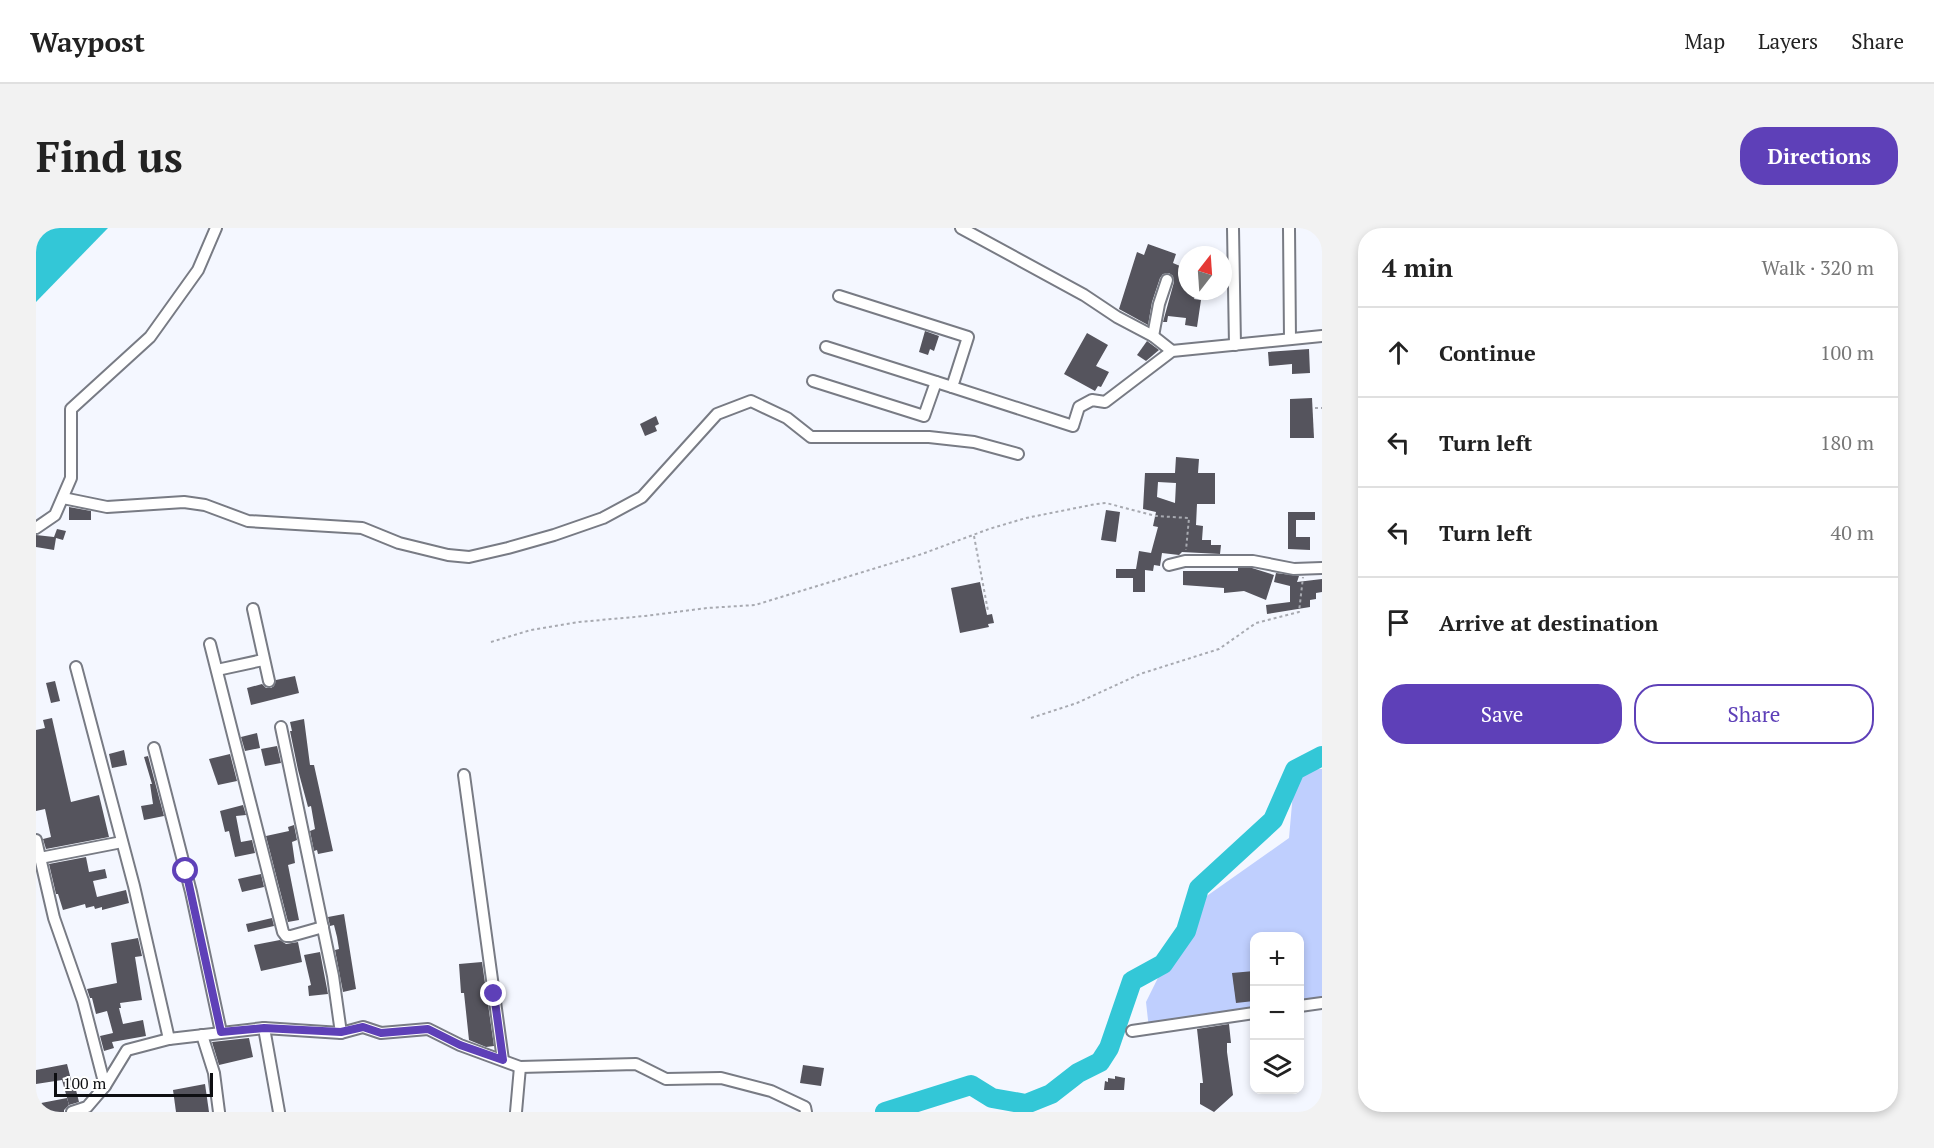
<!DOCTYPE html>
<meta charset="utf-8">
<style>
body{margin:0;font-family:"PT Serif",serif;background:#f2f2f2;color:#222}
.controls{position:absolute;right:18px;bottom:18px;display:grid;overflow:hidden;border-radius:12px;box-shadow:0 3px 9px #0003}
.controls button{width:54px;height:54px;display:grid;place-items:center;padding:0;border:0;border-bottom:2px solid #e0e0e0;background:#fff;color:#222;font:30px sans-serif}
.compass{position:absolute;left:1142px;top:18px;width:54px;height:54px;border-radius:50%;background:#fff;box-shadow:0 3px 9px #0003;rotate:17deg}
.scale{position:absolute;left:18px;bottom:15px;width:159px;box-sizing:border-box;padding-left:6px;border:3px solid #0e0f12;border-top:0;font-size:16px;line-height:21px;white-space:nowrap;color:#0e0f12;-webkit-text-stroke:4px #fff;paint-order:stroke}
.stop{position:absolute;width:18px;height:18px;margin:-14px;border:4px solid #5e40b8;border-radius:50%;background:#fff}
.stop.end{background:#5e40b8;border-color:#fff;box-shadow:0 2px 6px #0008}
.list{margin:0;padding:0;list-style:none}
h2{display:flex;justify-content:space-between;align-items:center;height:78px;margin:0;padding:0 24px;font-size:26px}
h2 small{font-size:20px;font-weight:400;color:#767676}
.list li{display:grid;grid-template-columns:39px 1fr auto;gap:18px;align-items:center;box-sizing:border-box;height:90px;padding:0 24px;border-top:2px solid #e0e0e0}
.list b{display:block;font-size:22px;white-space:nowrap}
.list em{font-size:20px;font-style:normal;color:#767676}
.actions{display:flex;gap:12px;padding:18px 24px}
.actions a{flex:1;padding:14px 0;border:2px solid #5e40b8;border-radius:24px;text-align:center;font-size:21px;color:#5e40b8}
.actions .main{background:#5e40b8;color:#fff}
.icon{flex:none;width:33px;height:33px;fill:none;stroke:currentColor;stroke-width:2;stroke-linecap:round;stroke-linejoin:round}
.map{position:relative;flex:none;width:1286px;height:884px;overflow:hidden;border-radius:24px}
header{display:flex;align-items:center;gap:36px;box-sizing:border-box;height:84px;padding:0 30px;background:#fff;border-bottom:2px solid #e0e0e0}
header strong{font-size:28px}
nav{display:flex;gap:33px;margin-inline-start:auto;font-size:21px}
.intro{display:flex;align-items:center;justify-content:space-between;box-sizing:border-box;height:144px;padding:0 36px}
h1{margin:0;font-size:42px}
.button{padding:15px 27px;border-radius:24px;background:#5e40b8;color:#fff;font-size:21px;font-weight:700}
main{display:flex;gap:36px;padding:0 36px}
aside{flex:1;background:#fff;border-radius:24px;box-shadow:0 3px 9px #0003}
.map>svg:first-child{display:block}
.green{fill:#bfcffe}
.water{fill:#33c7d7}
.lines{fill:none;stroke-linecap:round;stroke-linejoin:round}
.river{stroke:#33c7d7;stroke-width:20}
.building{fill:#55545d;fill-rule:evenodd}
.minor-casing{stroke:#787b84;stroke-width:14}
.path{stroke:#a8aab1;stroke-width:2;stroke-dasharray:3 3;stroke-linecap:butt}
.minor{stroke:#fff;stroke-width:10}
.route{stroke:#5e40b8;stroke-width:8}
</style>
<header>
<strong>Waypost</strong>
<nav><a>Map</a><a>Layers</a><a>Share</a></nav>
</header>
<div class="intro"><h1>Find us</h1><a class="button">Directions</a></div>
<main>
<div class="map">
<svg width="1286" height="884" viewBox="0 0 1286 884">
<rect width="100%" height="100%" fill="#f4f7ff"/>
<!-- green -->
<polygon class="green" points="1286,541 1286,771 1264,775 1264,708 1218,708 1218,783 1113,801 1110,774 1158,677 1253,610 1259,542"/>
<!-- water -->
<polygon class="water" points="0,0 72,0 0,74"/>
<g class="lines">
<!-- river -->
<polyline class="river" points="849,884 935,857 956,870 990,876 1015,866 1042,845 1064,834 1073,820 1096,753 1127,736 1150,703 1163,660 1237,592 1259,542 1286,528"/>
</g>
<!-- building -->
<g class="building">
<polygon points="1112,16 1140,26 1137,35 1151,41 1151,63 1161,63 1158,71 1165,72 1161,99 1149,97 1150,90 1132,88 1131,94 1127,94 1138,54 1137,48 1133,45 1127,46 1124,50 1116,74 1112,97 1083,81 1101,24 1108,27"/>
<polygon points="889,103 903,108 898,123 894,121 892,127 883,124"/>
<polygon points="1051,105 1072,117 1060,138 1073,144 1065,159 1062,158 1059,163 1028,146"/>
<polygon points="1111,113 1123,122 1110,133 1101,127"/>
<polygon points="1273,121 1274,145 1256,146 1256,136 1233,138 1232,124"/>
<polygon points="1276,170 1278,210 1254,210 1254,171"/>
<polygon points="620,188 623,196 619,198 621,203 609,208 604,196"/>
<path d="M1140,229L1163,231L1162,245H1179V276H1161L1160,297L1167,298L1166,312H1175V317H1185L1184,326L1146,324L1143,327L1126,325L1124,338L1118,337L1117,343L1109,342V364H1097V350H1080V341H1100L1103,323L1115,325L1122,299L1117,298L1120,284L1107,281L1109,245H1139ZM1122,254L1140,255L1139,275L1121,269Z"/>
<polygon points="33,279 55,283 55,292 33,292"/>
<polygon points="1070,282 1084,284 1080,314 1065,312"/>
<polygon points="1252,284 1279,284 1279,292 1260,292 1260,309 1274,309 1274,322 1252,321"/>
<polygon points="21,301 30,303 27,312 20,310 18,322 0,319 0,307 18,309"/>
<polygon points="1202,340 1216,340 1238,347 1230,372 1208,363 1188,365 1188,360 1147,357 1147,343 1202,343"/>
<polygon points="1240,345 1263,348 1261,354 1286,351 1286,364 1280,365 1280,371 1274,372 1274,379 1231,386 1230,377 1254,374 1254,358 1238,354"/>
<polygon points="944,354 951,387 956,386 958,395 952,396 953,399 924,405 915,360"/>
<polygon points="259,448 263,465 215,477 211,460 226,456 230,460 235,460 238,458 240,452"/>
<polygon points="19,453 24,473 15,475 10,455"/>
<polygon points="16,490 35,574 63,567 73,609 10,621 7,611 15,609 9,581 0,583 0,502 9,500 7,492"/>
<polygon points="268,491 274,537 278,537 297,623 282,626 281,622 278,623 274,603 279,601 275,578 272,579 262,542 254,503 256,503 254,494"/>
<polygon points="221,505 224,520 209,523 205,509"/>
<polygon points="241,518 245,535 229,538 225,521"/>
<polygon points="88,522 91,537 76,540 73,526"/>
<polygon points="194,526 201,553 182,557 173,531"/>
<polygon points="112,528 128,588 108,592 105,578 117,576 114,556 116,556 108,529"/>
<polygon points="207,577 210,587 200,588 205,614 216,612 219,625 199,629 193,603 189,604 184,583"/>
<polygon points="258,597 261,612 256,614 259,635 252,637 263,692 252,694 230,608 253,603 252,599"/>
<polygon points="50,629 53,644 69,641 71,650 57,653 61,669 90,662 93,675 66,682 66,679 59,681 58,678 50,680 49,676 27,682 22,666 20,666 13,636"/>
<polygon points="225,646 228,659 206,664 202,651"/>
<polygon points="308,686 320,761 307,764 299,722 303,721 301,709 298,697 294,698 292,689"/>
<polygon points="236,690 238,698 212,704 210,696"/>
<polygon points="102,710 106,728 99,729 106,772 84,775 85,780 83,780 87,796 107,792 110,808 76,814 78,820 68,823 64,808 77,805 71,783 60,786 56,770 54,770 51,761 81,755 75,715"/>
<polygon points="244,712 250,716 262,714 266,734 225,743 218,717"/>
<polygon points="284,724 292,766 273,768 272,758 275,757 268,727"/>
<polygon points="446,734 458,818 450,819 433,812 428,765 425,765 423,736"/>
<polygon points="1218,743 1218,773 1200,775 1196,745"/>
<polygon points="1193,796 1195,815 1191,815 1191,824 1197,867 1178,884 1164,876 1164,855 1167,855 1161,801"/>
<polygon points="213,810 217,829 183,837 176,814"/>
<polygon points="31,836 37,859 39,858 43,874 33,877 26,852 0,856 0,842"/>
<polygon points="767,837 788,840 785,858 764,855"/>
<polygon points="1079,848 1089,850 1088,862 1068,862 1069,853 1072,854 1072,850 1079,851"/>
<polygon points="169,856 173,884 140,884 137,862"/>
<polygon points="31,870 33,877 28,882 28,884 0,884 0,876"/>
</g>
<g class="lines">
<!-- minor casing -->
<g class="minor-casing">
<g id="minor">
<polyline points="925,0 1048,67 1081,89 1117,108 1136,123"/>
<polyline points="1197,0 1199,117"/>
<polyline points="1253,0 1254,111"/>
<polyline points="803,68 932,109 916,159 1037,198 1043,179 1056,172 1069,174 1136,123 1286,108"/>
<polyline points="1117,108 1123,76 1131,52"/>
<polyline points="790,119 916,159"/>
<polyline points="777,153 888,188 900,154"/>
<polyline points="27,270 71,279 148,274 169,277 212,293 326,300 363,315 412,327 433,329 472,320 518,307 567,290 606,269 681,186 715,173 751,190 775,209 893,209 938,214 982,226"/>
<polyline points="0,300 19,287 35,250 35,181 114,109 162,42 180,0"/>
<polyline points="1133,337 1149,333 1217,333 1258,341 1286,340"/>
<polyline points="217,381 233,453"/>
<polyline points="174,416 247,704 250,708 255,708 287,699"/>
<polyline points="40,439 98,658 133,811"/>
<polyline points="181,442 227,432"/>
<polyline points="245,499 297,748 305,805"/>
<polyline points="118,520 155,664 185,804"/>
<polyline points="428,547 467,832"/>
<polyline points="0,612 18,690 47,773 69,858"/>
<polyline points="4,630 86,614"/>
<polyline points="1264,778 1286,775"/>
<polyline points="228,800 243,884"/>
<polyline points="1096,803 1218,785"/>
<polyline points="166,807 178,845 183,884"/>
<polyline points="36,884 51,879 69,858 91,822 133,811 228,800 305,805 327,799 345,805 392,801 424,817 484,839 600,836 630,851 685,850 735,863 769,879 770,884"/>
<polyline points="480,884 484,839"/>
</g>
</g>
<!-- path -->
<g class="path">
<polyline points="1279,180 1286,180"/>
<polyline points="938,308 952,383"/>
<polyline points="455,414 495,402 543,394 609,388 671,380 719,377 886,326 953,301 990,290 1060,276 1070,275 1120,288 1153,290 1150,322"/>
<polyline points="995,490 1041,475 1104,446 1183,421 1220,395 1263,384 1267,349"/>
</g>
<!-- minor -->
<use href="#minor" class="minor"/>
</g>
<g class="lines">
<!-- route -->
<polyline class="route" points="150,643 185,804 228,800 305,804 327,799 345,805 392,801 424,817 467,832 458,766"/>
</g>
</svg>
<div class="controls">
<button>+</button>
<button>−</button>
<button><svg class="icon" aria-label="layers" viewBox="0 0 24 24"><path d="M12 4l9 5-9 5-9-5zM3 14l9 5 9-5"/></svg></button>
</div>
<svg class="compass" viewBox="-18 -18 36 36"><path d="M0-13l5 13h-10z" fill="#e53935"/><path d="M0 13l5-13h-10z" fill="#767676"/></svg>
<div class="scale">100 m</div>
<div class="stop" style="left:150px;top:643px"></div>
<div class="stop end" style="left:458px;top:766px"></div>
</div>
<aside>
<h2>4 min<small>Walk · 320 m</small></h2>
<ul class="list">
<li><svg class="icon" aria-label="ahead" viewBox="0 0 24 24"><path d="M12 20V5M6 11l6-6 6 6"/></svg><div><b>Continue</b></div><em>100 m</em></li>
<li><svg class="icon" aria-label="left" viewBox="0 0 24 24"><path d="M17 20v-9H6M10 6l-5 5 5 5"/></svg><div><b>Turn left</b></div><em>180 m</em></li>
<li><svg class="icon" aria-label="left" viewBox="0 0 24 24"><path d="M17 20v-9H6M10 6l-5 5 5 5"/></svg><div><b>Turn left</b></div><em>40 m</em></li>
<li><svg class="icon" aria-label="arrive" viewBox="0 0 24 24"><path d="M6 21V4h12l-3 4 3 4H6"/></svg><div><b>Arrive at destination</b></div></li>
</ul>
<div class="actions"><a class="main">Save</a><a>Share</a></div>
</aside>
</main>
